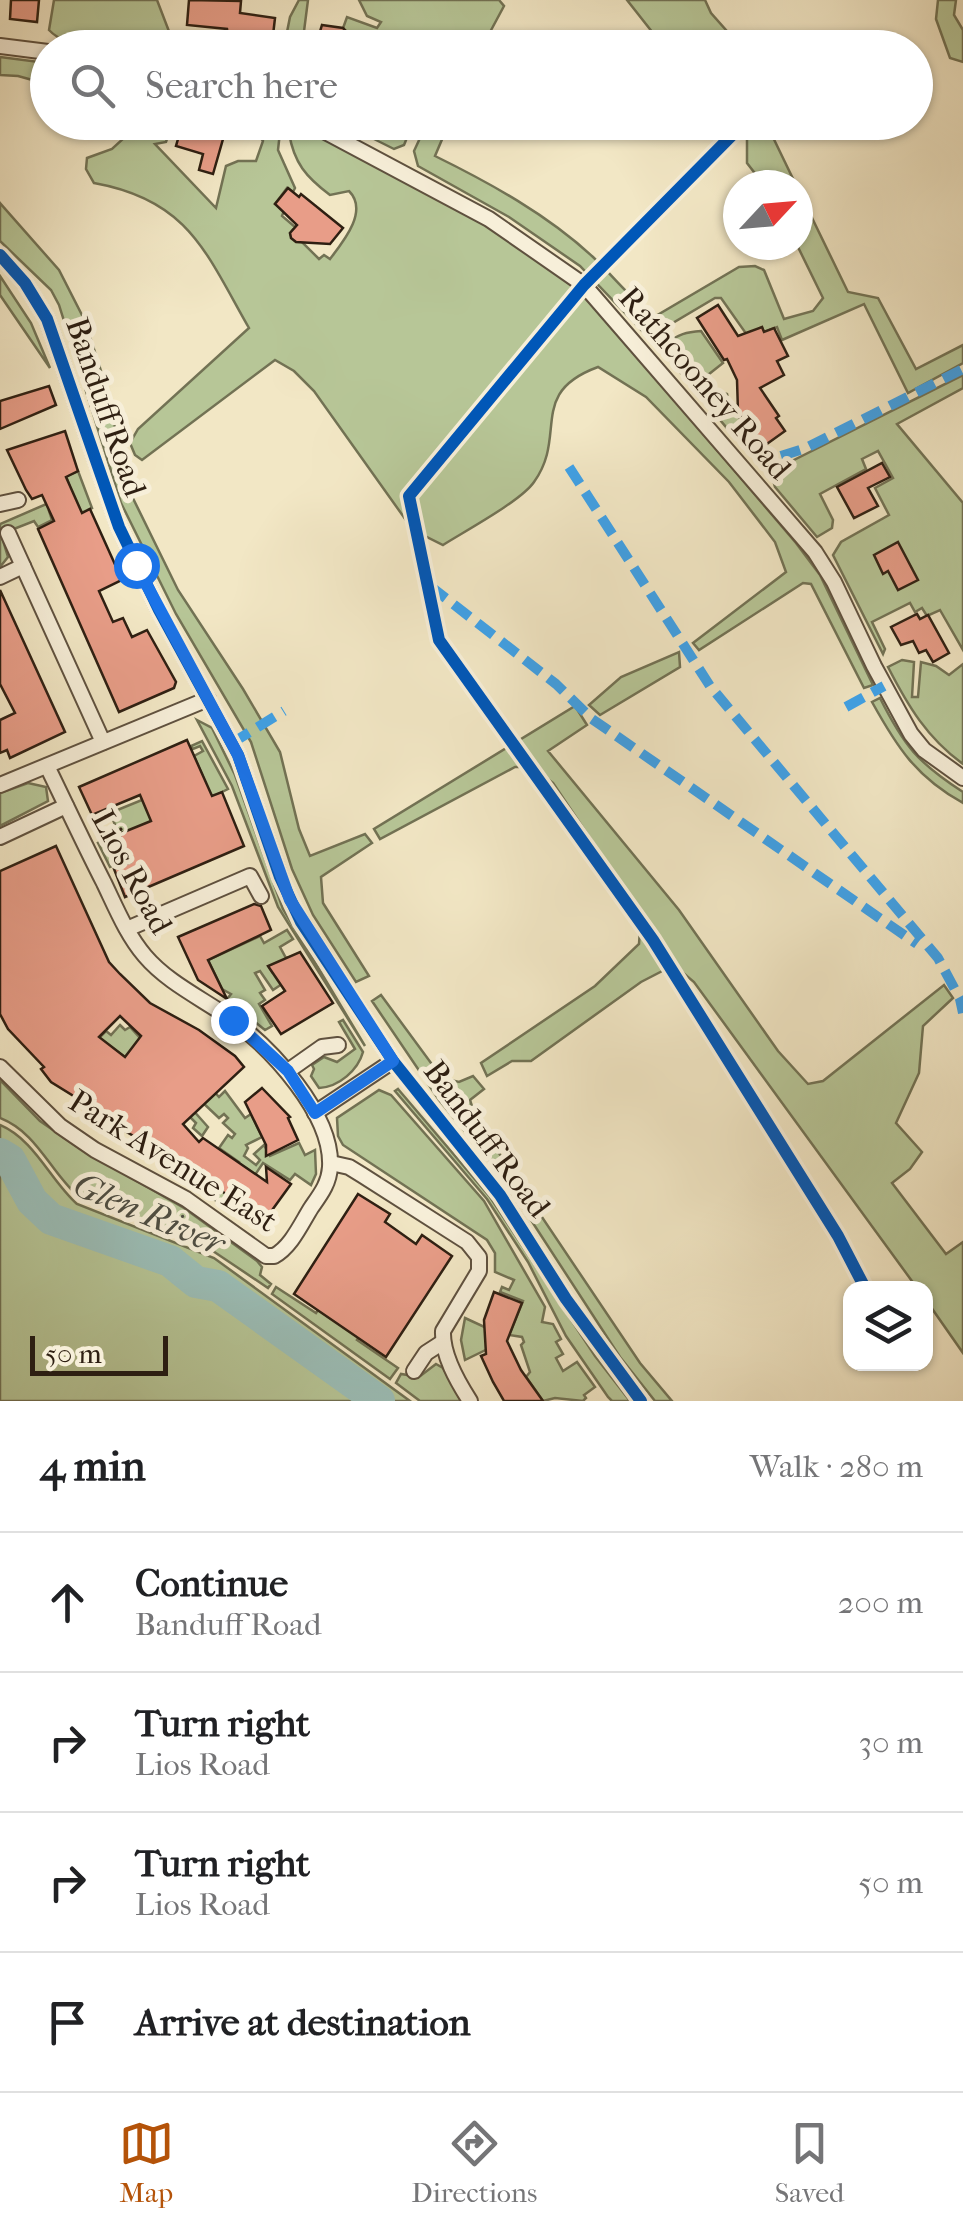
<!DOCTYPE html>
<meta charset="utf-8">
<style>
body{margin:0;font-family:"IM FELL French Canon",serif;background:#f6f6f6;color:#202124}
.controls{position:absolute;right:30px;bottom:30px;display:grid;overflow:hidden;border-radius:20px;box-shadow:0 2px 8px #0004}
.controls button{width:90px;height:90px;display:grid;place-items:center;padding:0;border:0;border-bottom:2px solid #e0e0e0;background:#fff;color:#202124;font:50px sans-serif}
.compass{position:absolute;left:723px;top:170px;width:90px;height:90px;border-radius:50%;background:#fff;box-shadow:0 2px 8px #0004;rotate:64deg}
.scale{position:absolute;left:30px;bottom:25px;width:138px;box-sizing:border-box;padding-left:10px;border:5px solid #2e1f12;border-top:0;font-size:28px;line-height:35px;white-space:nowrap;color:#2e1f12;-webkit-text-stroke:8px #f7efd9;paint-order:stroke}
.stop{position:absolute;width:30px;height:30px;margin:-22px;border:8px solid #1a73e8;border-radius:50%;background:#fff}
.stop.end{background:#1a73e8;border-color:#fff;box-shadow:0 2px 10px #0008}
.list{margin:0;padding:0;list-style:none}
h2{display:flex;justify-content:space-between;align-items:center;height:130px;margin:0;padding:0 40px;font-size:42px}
h2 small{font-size:32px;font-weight:400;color:#757577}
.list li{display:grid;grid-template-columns:65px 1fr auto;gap:30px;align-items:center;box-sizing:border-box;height:140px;padding:0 40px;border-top:2px solid #e0e0e0}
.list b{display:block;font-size:38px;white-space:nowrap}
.list p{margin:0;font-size:32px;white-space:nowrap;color:#757577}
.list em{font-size:32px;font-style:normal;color:#757577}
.icon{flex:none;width:55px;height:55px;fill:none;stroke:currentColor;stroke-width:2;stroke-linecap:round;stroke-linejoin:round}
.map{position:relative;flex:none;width:963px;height:1401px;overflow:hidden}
.search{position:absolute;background:#fff;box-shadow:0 2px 8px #0004;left:30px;right:30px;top:30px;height:110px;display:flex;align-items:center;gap:25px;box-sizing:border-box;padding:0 35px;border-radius:55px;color:#757577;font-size:38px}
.sheet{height:690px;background:#fff}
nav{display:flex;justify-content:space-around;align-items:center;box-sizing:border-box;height:140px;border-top:2px solid #e0e0e0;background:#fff;font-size:28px;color:#757577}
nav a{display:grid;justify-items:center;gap:5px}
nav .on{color:#b45309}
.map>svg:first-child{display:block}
.green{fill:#b7c697;stroke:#727254;stroke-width:2.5}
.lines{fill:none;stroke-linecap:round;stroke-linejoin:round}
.river{stroke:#9cbfb8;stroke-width:32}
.building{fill:#e89d88;stroke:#2e1f12;stroke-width:2.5;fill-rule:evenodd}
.minor-casing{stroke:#5f513f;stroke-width:18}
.minor{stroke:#f7efd9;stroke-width:14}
.quiet{stroke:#3ea2ea;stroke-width:10;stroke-dasharray:20 10;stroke-linecap:butt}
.cycleway-casing{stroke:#f7efd9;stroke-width:19}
.cycleway{stroke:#0057b8;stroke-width:12}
.route{stroke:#1a73e8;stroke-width:12}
.labels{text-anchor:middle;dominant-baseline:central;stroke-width:10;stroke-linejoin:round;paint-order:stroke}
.street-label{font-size:32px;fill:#2e1f12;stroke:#f7efd9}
.water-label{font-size:35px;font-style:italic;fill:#4f4f44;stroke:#f7efd9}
</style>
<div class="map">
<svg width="963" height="1401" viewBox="0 0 963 1401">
<rect width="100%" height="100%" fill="#f2e7c5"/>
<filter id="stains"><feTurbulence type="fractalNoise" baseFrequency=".002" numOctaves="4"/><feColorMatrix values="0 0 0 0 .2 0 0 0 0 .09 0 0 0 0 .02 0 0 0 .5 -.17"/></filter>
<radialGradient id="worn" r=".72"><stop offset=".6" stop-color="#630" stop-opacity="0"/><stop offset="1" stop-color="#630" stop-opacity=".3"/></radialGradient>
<!-- green -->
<g class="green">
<path d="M54,0H157L175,47C140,48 73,56 49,30Z"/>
<polygon points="299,0 308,0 302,47 284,47 290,17"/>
<polygon points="359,0 499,0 504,6 482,47 443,47 444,42 428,37 425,47 403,40 400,47 343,47 348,33 342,31 347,17 377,28 381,22 367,16"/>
<polygon points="627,0 705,0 711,13 741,47 664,47"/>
<polygon points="938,0 956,0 954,15 963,30 963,62 950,58 936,19"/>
<polygon points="0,57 47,63 47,84 18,76 0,75"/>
<path d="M125,123H181L171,127L166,142L155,144L216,208L226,166L238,161H256L263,141L250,123H281L278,150L295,188L293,192L287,188L275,204L284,211L282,216L295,227L290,233L292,238L302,242L319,259L324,255L330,259C343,242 369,211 349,191L330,195C306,177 294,163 289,133L294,127C336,142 373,164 412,184C478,220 544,256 597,309L796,543L820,575L873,685L864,688L811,584L803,583L699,650L693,643L786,572L775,542L729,482L646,397L598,367C527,393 568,435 534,482C521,501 465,531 443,545L413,530L314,391L294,371L275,360L142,460L135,455L130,443L138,429L249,328C206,253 189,200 94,183L86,169L87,158L112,149L124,138Z"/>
<polygon points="342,123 413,123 404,145 394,149"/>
<path d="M427,123H449L435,156C490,183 548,215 593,257C614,277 631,299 654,317L739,267L755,266L764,270L784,319L813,311L823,298L797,245L798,189L848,292L878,298L916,369L963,345V363L908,393L864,304L782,340L777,327L764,332L762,327L747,335L721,298H715L661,330V337L647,336L580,266L509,217L418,166L414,151Z"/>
<polygon points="768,127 796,185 764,185 747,163 747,138"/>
<polygon points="0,203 59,270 85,321 109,396 126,484 178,590 243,689 280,752 299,829 310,856 365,834 372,843 321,877 323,903 369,976 356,982 313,915 292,869 251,742 176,614 121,503 59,305 51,290 0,241"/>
<polygon points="0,276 31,323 50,368 0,295"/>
<path d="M701,331L723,363L699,382L709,394L717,391L727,394L730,406L746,427L736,439L665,354L666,344C678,334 687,332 701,331Z"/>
<polygon points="963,375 963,388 897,424 963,503 963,650 940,610 927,616 922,608 915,612 910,603 872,622 885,649 883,654 833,555 841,542 889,515 875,488 893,478 878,451 862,459 866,469 820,494 833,520 832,528 817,537 775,487 772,477 792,461"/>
<polygon points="78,471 92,508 75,516 67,502 49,511 52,520 38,527 34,521 1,534 8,557 0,567 0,524 72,493 66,476"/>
<polygon points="679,652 680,667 600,715 589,705 621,677"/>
<path d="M902,660L914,662L912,697H918L921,662L936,666L949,675L963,664V764C927,738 908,706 888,667Z"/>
<path d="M880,698C904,746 918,763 963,792V803C916,777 897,747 872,702Z"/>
<polygon points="575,706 587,725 548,751 679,910 778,1051 808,1084 823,1081 944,985 953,998 923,1026 919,1073 896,1123 922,1152 910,1169 892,1183 946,1254 963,1242 963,1353 926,1300 926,1288 917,1288 694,982 674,965 641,982 531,1061 512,1061 487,1076 481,1063 595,986 639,944 641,914 553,783 531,767 515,767 380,839 374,829"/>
<polygon points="197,720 212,728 235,775 283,909 365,1046 278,907 232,786"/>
<polygon points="202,741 228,789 218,794 225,812 188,773 203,777 194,756 203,751 200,746 193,749 191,746"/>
<polygon points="28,783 46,787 48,801 0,826 0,793"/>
<polygon points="154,795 158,848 110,867 98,843 119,834 110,813"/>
<polygon points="287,930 293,939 280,947 286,958 290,957 269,967 272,972 277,969 285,982 273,990 260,971 255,973 265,990 260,993 265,1000 259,1004 272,1026 265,1030 227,999 231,994 222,989 208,960 260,936 264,943"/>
<polygon points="381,995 442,1078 459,1082 473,1076 484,1089 470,1100 476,1119 640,1363 672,1401 655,1401 620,1357 505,1180 439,1100 372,1001"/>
<path d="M343,1020L363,1052C358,1070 339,1087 319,1088L311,1076L314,1069L312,1065L324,1057L337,1062L355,1049L339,1022Z"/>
<polygon points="120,1025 125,1030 130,1027 140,1038 126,1058 99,1038 106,1031 111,1035"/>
<path d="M0,1080L40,1121L79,1148L184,1208L257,1261L262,1267L260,1275L271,1284L268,1288L207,1247L79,1197C50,1172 38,1133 0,1118Z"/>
<polygon points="166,1089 212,1089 219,1097 225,1091 245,1118 251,1114 262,1137 246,1145 248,1148 244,1156 256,1165 260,1160 254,1154 264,1145 270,1156 299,1143 305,1155 315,1150 316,1174 311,1185 295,1174 290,1180 263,1163 230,1212 215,1200 239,1162 219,1148 228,1135 232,1138 235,1134 223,1123 228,1118 224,1114 219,1118 200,1100 192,1109 208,1127 202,1136 193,1128 196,1123 189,1116 182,1126"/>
<polygon points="398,1089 490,1197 595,1356 630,1401 612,1401 608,1397 566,1336 528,1262 487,1199 395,1091"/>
<polygon points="379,1090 391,1095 484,1201 545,1307 542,1322 553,1324 561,1339 556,1342 563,1354 556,1358 563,1371 577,1362 595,1387 584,1395 586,1398 583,1401 555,1398 543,1401 526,1377 530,1372 521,1345 524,1342 522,1337 509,1335 523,1301 500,1292 502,1287 509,1290 514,1280 495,1272 495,1253 487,1240 343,1145 338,1136 337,1118"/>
<path d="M0,1125C35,1140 50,1180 77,1204L214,1258L410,1401H0Z"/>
<polygon points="276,1287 316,1313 328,1296 372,1317 357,1340 398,1368 390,1379 272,1294"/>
<polygon points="465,1318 502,1335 502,1342 465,1360 461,1340"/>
<polygon points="436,1364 443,1368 461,1401 420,1401 396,1383 401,1374 419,1377"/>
</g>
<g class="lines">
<!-- river -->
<polyline class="river" points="0,1154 10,1160 32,1201 51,1219 170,1261 196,1282 218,1286 379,1401"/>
</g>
<!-- building -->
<g class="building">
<polygon points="11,0 39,0 37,22 10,19"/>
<polygon points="189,0 241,1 240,13 275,18 272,44 236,39 228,36 227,29 187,25"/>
<polygon points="322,25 343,28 348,33 343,48 315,48"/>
<polygon points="183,122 208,122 206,128 213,129 212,136 223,139 213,174 199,170 203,154 176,146"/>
<polygon points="288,188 299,197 301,194 343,228 330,244 296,242 291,238 290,233 297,225 275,204"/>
<polygon points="718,305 738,336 762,327 764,332 774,328 788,356 777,361 784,375 760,388 779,416 776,418 785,431 764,446 738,411 737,380 727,359 724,360 697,318"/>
<polygon points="49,386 56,405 0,429 0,401"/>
<polygon points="65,431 78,471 66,477 82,513 90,509 122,580 99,591 113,622 123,618 132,637 147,630 176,682 174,688 119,712 38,529 54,521 42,495 32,499 26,490 7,450"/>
<polygon points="882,463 890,477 868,488 878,506 854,518 837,487"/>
<polygon points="898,542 918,580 898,590 888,571 883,574 874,555"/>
<polygon points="0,590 65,732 10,758 7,750 0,753 0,720 15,713 0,684"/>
<polygon points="917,614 920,619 928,615 949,653 933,662 926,650 919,653 913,641 901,645 891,627"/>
<polygon points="187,740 212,796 222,792 244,846 125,897 114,869 131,862 119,834 151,821 140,795 92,815 79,787"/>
<path d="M56,846L109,962L120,974L150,1003L199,1030L235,1056L244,1067L183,1124L199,1142L203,1138L267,1182L266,1167L291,1184L262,1224L236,1207L238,1204L212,1183L213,1181L86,1109L88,1105L51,1082L41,1069L44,1067L8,1029L0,1014V871ZM120,1016L141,1036L125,1057L99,1037Z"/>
<polygon points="254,904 261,906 271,930 208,960 227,999 198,980 178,937"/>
<polygon points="300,952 333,1003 281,1034 262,1006 285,991 268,966"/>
<polygon points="262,1088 290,1117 288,1118 298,1140 266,1156 266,1145 245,1102"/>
<polygon points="358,1194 390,1214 385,1222 416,1244 422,1235 452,1256 386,1357 294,1294"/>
<polygon points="494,1292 522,1303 507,1341 521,1370 543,1401 504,1401 493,1382 481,1356 486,1354 484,1320"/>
</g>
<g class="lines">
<!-- minor casing -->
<g class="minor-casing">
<g id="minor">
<polyline points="0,46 48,52"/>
<polyline points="307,122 489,219 584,285 815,552 834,582 874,666 911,734 924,750 963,778"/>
<polyline points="0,255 25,283 47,319 119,527 159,610 238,755 280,877 301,922 393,1061 500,1195 566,1299 641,1401"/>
<polyline points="0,504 18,500"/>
<polyline points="8,533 103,742"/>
<polyline points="0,577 23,566"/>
<polyline points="0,785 208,699"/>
<polyline points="0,837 66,806"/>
<polyline points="127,929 250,876 261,896"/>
<path d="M0,1067L60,1126L95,1150L186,1199L266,1256H274C291,1247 301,1224 311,1208C320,1195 329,1184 330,1167C333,1114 271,1048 231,1019C203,999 168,983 145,956C127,935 116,908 104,883C84,844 66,805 47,766"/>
<polyline points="288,1071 322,1047 338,1045"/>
<polyline points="315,1113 393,1061"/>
<path d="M331,1163L349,1167L362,1175L467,1242L479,1257V1271L443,1331C442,1355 457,1381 470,1401"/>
<polyline points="414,1371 426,1353 443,1342"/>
</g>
</g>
<!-- minor -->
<use href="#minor" class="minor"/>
<!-- quiet -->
<g class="quiet">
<polyline points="781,456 806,448 963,369"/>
<polyline points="569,467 710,686 938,958 960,999 963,1013"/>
<polyline points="430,586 556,684 592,719 917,944"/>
<polyline points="846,707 884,686"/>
<polyline points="232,743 284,711"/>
</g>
<!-- cycleway casing -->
<g class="cycleway-casing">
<g id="cycleway">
<polyline points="745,122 584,285 409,496 439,640 653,940 838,1236 865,1288"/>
<polyline points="0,255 25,283 47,319 119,527 159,610 238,755 280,877 301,922 393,1061 500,1195 566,1299 641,1401"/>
</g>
</g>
<!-- cycleway -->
<use href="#cycleway" class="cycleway"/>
</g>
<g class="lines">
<!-- route -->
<polyline class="route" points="136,565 238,755 290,900 393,1061 315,1113 288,1071 233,1020"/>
</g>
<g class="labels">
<!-- street labels -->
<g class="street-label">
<text transform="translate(705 383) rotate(49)">Rathcooney Road</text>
<text transform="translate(106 407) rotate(71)">Banduff Road</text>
<text transform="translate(132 872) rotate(62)">Lios Road</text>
<text transform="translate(487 1139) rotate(53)">Banduff Road</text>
<text transform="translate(173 1161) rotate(32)">Park Avenue East</text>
</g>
<!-- water labels -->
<g class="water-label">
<text transform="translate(149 1214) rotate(23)">Glen River</text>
</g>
</g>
<rect width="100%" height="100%" filter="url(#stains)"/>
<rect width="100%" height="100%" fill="url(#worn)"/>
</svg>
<div class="controls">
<button><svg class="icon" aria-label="layers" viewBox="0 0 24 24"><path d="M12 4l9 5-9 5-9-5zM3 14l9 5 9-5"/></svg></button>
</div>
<svg class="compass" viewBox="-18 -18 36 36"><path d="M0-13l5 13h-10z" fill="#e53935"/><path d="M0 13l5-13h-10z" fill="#757577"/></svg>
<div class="scale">50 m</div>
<div class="stop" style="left:136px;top:565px"></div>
<div class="stop end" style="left:233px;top:1020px"></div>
<div class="search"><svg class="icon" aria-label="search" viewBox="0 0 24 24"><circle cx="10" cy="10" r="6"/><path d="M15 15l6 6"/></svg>Search here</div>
</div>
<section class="sheet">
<h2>4 min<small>Walk · 280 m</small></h2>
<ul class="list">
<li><svg class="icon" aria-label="ahead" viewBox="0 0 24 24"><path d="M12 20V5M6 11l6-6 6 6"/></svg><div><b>Continue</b><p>Banduff Road</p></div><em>200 m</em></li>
<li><svg class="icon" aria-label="right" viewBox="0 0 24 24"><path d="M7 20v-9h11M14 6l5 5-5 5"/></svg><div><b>Turn right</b><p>Lios Road</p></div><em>30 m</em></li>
<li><svg class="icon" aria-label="right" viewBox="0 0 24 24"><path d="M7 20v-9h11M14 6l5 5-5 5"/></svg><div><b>Turn right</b><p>Lios Road</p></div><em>50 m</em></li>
<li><svg class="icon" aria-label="arrive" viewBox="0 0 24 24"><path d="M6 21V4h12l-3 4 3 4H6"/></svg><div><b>Arrive at destination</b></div></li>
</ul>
</section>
<nav>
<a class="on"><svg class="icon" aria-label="map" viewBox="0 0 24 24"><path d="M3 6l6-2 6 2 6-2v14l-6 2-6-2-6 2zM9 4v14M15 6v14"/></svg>Map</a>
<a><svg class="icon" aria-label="directions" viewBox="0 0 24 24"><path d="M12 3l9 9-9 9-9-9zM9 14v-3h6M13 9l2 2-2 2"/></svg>Directions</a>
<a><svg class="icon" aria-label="saved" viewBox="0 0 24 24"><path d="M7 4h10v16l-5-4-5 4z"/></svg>Saved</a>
</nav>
